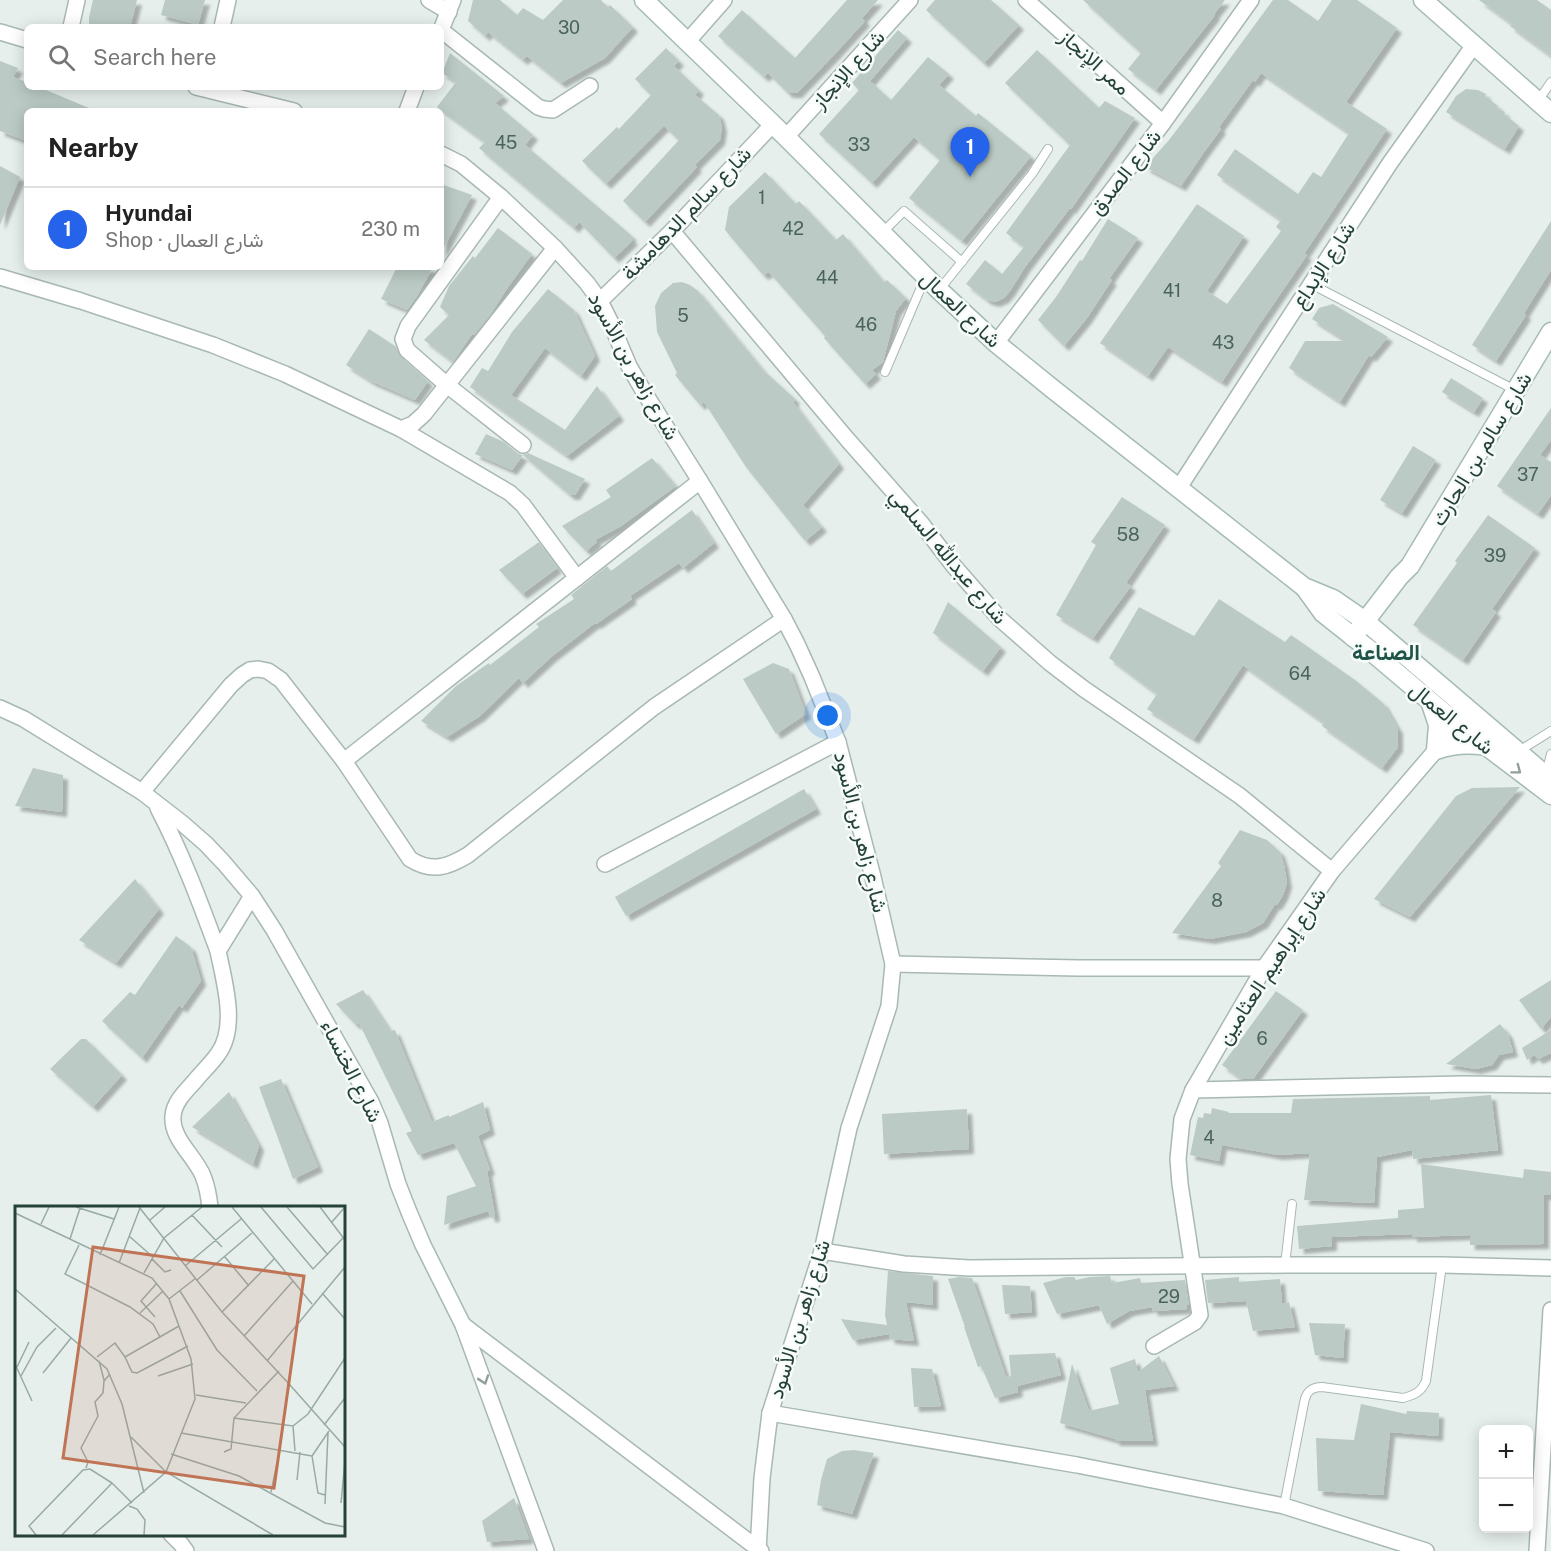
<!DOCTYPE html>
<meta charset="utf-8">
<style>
body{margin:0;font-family:"Public Sans",Vazirmatn,sans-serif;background:#f6f6f6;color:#222}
.controls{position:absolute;right:18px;bottom:18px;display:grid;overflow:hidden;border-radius:9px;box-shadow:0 3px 15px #0003}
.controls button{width:54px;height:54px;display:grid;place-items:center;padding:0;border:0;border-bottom:2px solid #e0e0e0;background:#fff;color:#222;font:30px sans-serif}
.you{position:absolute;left:828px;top:716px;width:21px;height:21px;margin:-15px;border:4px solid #fff;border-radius:50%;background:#1a73e8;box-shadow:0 0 0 9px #1a73e833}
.badge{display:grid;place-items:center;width:39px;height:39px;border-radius:50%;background:#2563eb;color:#fff;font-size:20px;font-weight:700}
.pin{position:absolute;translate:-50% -50px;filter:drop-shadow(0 2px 3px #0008)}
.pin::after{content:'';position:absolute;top:32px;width:21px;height:18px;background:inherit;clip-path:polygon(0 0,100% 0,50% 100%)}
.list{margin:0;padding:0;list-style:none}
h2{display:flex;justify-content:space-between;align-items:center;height:78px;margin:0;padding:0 24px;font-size:26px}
h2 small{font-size:20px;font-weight:400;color:#767676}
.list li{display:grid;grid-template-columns:39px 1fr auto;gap:18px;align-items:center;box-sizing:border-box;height:84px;padding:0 24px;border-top:2px solid #e0e0e0}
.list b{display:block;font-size:22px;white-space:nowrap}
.list p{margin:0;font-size:20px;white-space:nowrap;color:#767676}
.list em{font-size:20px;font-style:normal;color:#767676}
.icon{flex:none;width:33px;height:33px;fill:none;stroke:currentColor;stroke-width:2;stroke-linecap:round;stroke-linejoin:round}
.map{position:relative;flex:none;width:1551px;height:1551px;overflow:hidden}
.search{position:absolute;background:#fff;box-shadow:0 3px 15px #0003;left:24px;top:24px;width:420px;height:66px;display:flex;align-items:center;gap:15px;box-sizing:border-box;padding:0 21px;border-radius:9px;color:#767676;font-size:22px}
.panel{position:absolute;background:#fff;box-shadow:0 3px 15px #0003;left:24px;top:108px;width:420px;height:162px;border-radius:9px}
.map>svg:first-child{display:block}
.building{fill:#bbcac4;filter:url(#shadow)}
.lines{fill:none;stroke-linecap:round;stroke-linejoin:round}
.lane-casing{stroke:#a8b8b2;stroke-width:10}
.street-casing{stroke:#a8b8b2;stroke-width:18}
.secondary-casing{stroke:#a4bbb3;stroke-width:21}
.lane{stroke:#fff;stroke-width:8}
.street{stroke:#fff;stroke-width:15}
.secondary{stroke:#fff;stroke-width:18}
.oneway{stroke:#92a09c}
.labels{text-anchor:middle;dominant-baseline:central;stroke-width:5;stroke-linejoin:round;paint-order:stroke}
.number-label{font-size:18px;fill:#4a645c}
.street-label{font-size:21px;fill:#24423a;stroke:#f7fbf9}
.neighbourhood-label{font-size:22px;font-weight:bold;fill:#1f5548;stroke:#f7fbf9}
.inset-road{fill:none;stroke:#98aaa4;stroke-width:1.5}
.view{fill:#c07456;fill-opacity:0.15;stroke:#c07456;stroke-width:3}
.inset-edge{fill:none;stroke:#24423a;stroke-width:3}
</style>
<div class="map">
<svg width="1551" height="1551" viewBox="0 0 1551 1551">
<defs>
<filter id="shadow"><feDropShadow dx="5" dy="5" stdDeviation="1.5" flood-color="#0004"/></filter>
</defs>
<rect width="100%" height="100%" fill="#e6efeb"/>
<!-- building -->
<g class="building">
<polygon points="93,0 137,0 130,27 89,27 89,17"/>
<polygon points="165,0 205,0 198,25 161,15"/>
<polygon points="473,0 500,0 517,15 523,8 543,20 563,0 601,0 608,7 610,5 633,27 605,58 561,83 527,56 523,60 488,32 485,36 468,21"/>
<polygon points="847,0 878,0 862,18 865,21 832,57 797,93 788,93 768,73 764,77 718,36 742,10 795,58"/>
<polygon points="935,0 991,0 1019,25 984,63 926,10"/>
<polygon points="1083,0 1225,0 1214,14 1215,15 1156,90 1128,69 1141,53"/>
<polygon points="1273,0 1288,0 1318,21 1332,0 1357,0 1397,28 1346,102 1387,129 1304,254 1307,255 1259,325 1222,382 1168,347 1148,376 1100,343 1197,204 1244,236 1207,291 1227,304 1281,231 1276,227 1281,220 1217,175 1235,149 1298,194 1313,172 1321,177 1349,133 1261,73 1255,82 1253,80 1219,127 1221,129 1204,152 1181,186 1145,167 1169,140 1201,98"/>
<polygon points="1479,0 1537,0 1551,10 1551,56 1510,26 1512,24"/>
<polygon points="898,30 907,38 870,81 891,100 928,57 949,74 939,85 976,116 978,113 1031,156 962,241 909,198 940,160 914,137 872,183 819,134 859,90 852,83"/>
<polygon points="666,48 679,61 674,66 699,90 695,95 719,115 722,127 720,140 695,165 697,167 645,222 623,201 679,140 664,126 606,184 582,161 617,127 619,129 651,95 635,79"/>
<polygon points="1037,50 1099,108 1105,101 1135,118 1071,209 1070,208 1025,267 1010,291 1004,298 995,302 987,300 966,284 985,260 1002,274 1024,247 1006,233 1070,145 1005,83"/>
<polygon points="450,53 504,96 495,103 533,135 525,145 632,236 630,237 633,240 614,258 579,222 574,228 479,148 485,142 437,107 456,82 442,73"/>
<polygon points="0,61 18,68 13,77 27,82 27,87 39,87 96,111 27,111 27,141 0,131"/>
<polygon points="1466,89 1478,90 1486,94 1485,96 1492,101 1492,102 1498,106 1497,108 1505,112 1504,114 1519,126 1505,149 1446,112 1456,96"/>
<polygon points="0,166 20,177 0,225"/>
<polygon points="765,172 796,204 799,201 836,240 843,234 884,282 887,280 906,298 896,311 883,362 872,370 876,374 865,384 824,338 825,336 769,272 763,275 725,230 729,207"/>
<polygon points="441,184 472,195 441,253"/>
<polygon points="1108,219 1138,238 1109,279 1112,280 1087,318 1064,346 1038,320 1056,297 1080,260 1082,261"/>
<polygon points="1551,221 1551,270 1524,313 1526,315 1496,361 1472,345"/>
<polygon points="498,228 532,254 508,287 490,315 474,335 472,334 453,362 424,340 449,315 440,307 449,286 473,256 475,258"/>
<polygon points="397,267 433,267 417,296 407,310 381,299"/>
<polygon points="682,282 690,285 698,291 763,370 795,399 793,402 839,464 803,505 822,527 805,541 746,467 704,402 700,405 675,375 677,373 657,332 655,306 661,293 673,283"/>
<polygon points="548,289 574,310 595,356 581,376 545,348 511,395 565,430 597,386 619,416 567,456 470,387 482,368 488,371 512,332"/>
<polygon points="1333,304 1388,337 1371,357 1369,355 1340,402 1289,368 1305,341 1346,341 1312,319 1319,308"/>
<polygon points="369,329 395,346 401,357 428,381 415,400 371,381 346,365"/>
<polygon points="1451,378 1483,398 1474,412 1442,392"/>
<polygon points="1551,408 1551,440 1540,455 1551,462 1551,495 1538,514 1497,486"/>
<polygon points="486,434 504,442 517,453 522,455 528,453 585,479 575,495 570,495 523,455 512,470 475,454"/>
<polygon points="1413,446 1436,460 1402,513 1380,500"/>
<polygon points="652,458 676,486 621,526 595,540 597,542 586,551 562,526 611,497 606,490"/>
<polygon points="1122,497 1165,525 1126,583 1131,586 1093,638 1056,615 1096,545 1091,542"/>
<polygon points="692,510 714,543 683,568 679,563 630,596 632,599 596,624 595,623 551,657 523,683 519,678 480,716 447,737 421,721 456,686 489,663 490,665 539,627 536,624 574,599 571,595 607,566 611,571"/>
<polygon points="1488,515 1535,548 1492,609 1496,612 1463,660 1413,625 1457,563 1455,561"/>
<polygon points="539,542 557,568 522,594 499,570"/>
<polygon points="1219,599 1285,642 1291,635 1355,680 1383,703 1398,729 1398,747 1382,768 1322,726 1324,723 1243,665 1194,739 1147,709 1157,694 1109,658 1139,607 1194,636"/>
<polygon points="948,602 1001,647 983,671 933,633"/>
<polygon points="773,663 789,669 806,714 776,734 743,679"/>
<polygon points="33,768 63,775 62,812 15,806"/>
<polygon points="1520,787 1410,917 1374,899 1456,796 1472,788"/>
<polygon points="804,789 816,809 626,916 615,897"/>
<polygon points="1240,830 1267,840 1280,852 1284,865 1287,883 1283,895 1277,905 1275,904 1263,923 1246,932 1210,939 1172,933 1221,866 1218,863"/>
<polygon points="135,879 159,909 116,963 79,940"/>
<polygon points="176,936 191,947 201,981 182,1008 179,1005 142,1058 102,1021 130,992 135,995"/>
<polygon points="1551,980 1551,1017 1541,1029 1519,1000"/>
<polygon points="363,990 390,1031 395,1030 432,1122 449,1115 449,1117 483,1102 490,1130 478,1136 490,1170 487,1171 495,1216 491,1218 488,1211 444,1225 447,1196 476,1186 454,1143 418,1155 406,1133 412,1131 359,1023 355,1024 336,1004"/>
<polygon points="1276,991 1303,1010 1253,1079 1241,1079 1222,1065"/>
<polygon points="1500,1024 1508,1034 1513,1052 1499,1055 1492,1065 1476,1069 1446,1064"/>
<polygon points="1551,1030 1551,1053 1538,1059 1534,1055 1527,1060 1522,1048"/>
<polygon points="81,1039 86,1039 122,1075 93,1107 50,1069"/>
<polygon points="281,1079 318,1167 293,1179 259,1087"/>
<polygon points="229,1092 259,1146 253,1164 192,1127"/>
<polygon points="1491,1095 1498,1150 1413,1159 1412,1150 1377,1157 1374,1203 1304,1200 1310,1153 1278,1155 1222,1145 1219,1161 1190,1155 1198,1117 1203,1118 1204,1113 1211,1114 1212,1108 1229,1112 1228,1113 1291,1113 1293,1099 1430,1096 1430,1100"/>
<polygon points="967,1109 969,1149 884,1154 882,1114"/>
<polygon points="1421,1164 1523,1178 1524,1169 1551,1172 1551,1195 1544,1195 1544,1244 1470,1245 1470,1235 1412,1237 1412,1234 1332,1237 1332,1246 1299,1249 1297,1226 1398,1218 1398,1210 1424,1208"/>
<polygon points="888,1271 933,1276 933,1305 906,1302 914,1341 890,1339 889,1334 853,1340 841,1319 887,1325 885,1315"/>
<polygon points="1110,1276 1112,1283 1140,1278 1141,1283 1185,1280 1189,1305 1186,1305 1187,1309 1153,1311 1152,1307 1129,1311 1107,1324 1099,1305 1057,1314 1043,1283 1066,1277 1074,1277 1076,1280 1090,1277"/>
<polygon points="959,1277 972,1278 1006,1377 1011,1376 1009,1355 1055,1353 1061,1375 1017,1386 1018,1392 995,1398 981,1366 978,1367 964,1327 965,1327 948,1279"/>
<polygon points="1239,1277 1239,1282 1280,1279 1282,1304 1289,1302 1295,1327 1253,1331 1246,1301 1208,1303 1205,1280"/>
<polygon points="1002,1285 1030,1286 1032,1312 1005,1314"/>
<polygon points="1309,1323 1345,1324 1343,1358 1315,1355"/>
<polygon points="1159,1356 1174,1386 1145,1390 1153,1441 1115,1441 1115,1439 1060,1423 1072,1364 1089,1411 1119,1404 1110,1368 1135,1359 1138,1372"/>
<polygon points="911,1368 932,1369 941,1406 914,1407"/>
<polygon points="1361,1404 1406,1414 1407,1411 1439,1413 1438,1436 1390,1432 1383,1495 1318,1491 1316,1438 1354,1440"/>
<polygon points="854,1450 874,1453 852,1514 817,1505 821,1480 827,1459 842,1451"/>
<polygon points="514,1498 529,1539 487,1542 482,1521"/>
</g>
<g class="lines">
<!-- lane casing -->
<g class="lane-casing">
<g id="lane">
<polyline points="1538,101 1551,82"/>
<polyline points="882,233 904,211 962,262"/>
<polyline points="1311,284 1515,390"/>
<polyline points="940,289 1032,174 1048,149"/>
<polyline points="885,372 925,278"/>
<polyline points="1519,751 1551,731"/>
<polyline points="1546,774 1551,754"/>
<polyline points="1285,1265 1292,1204"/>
<path d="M1284,1506L1304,1403C1306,1392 1311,1387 1322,1387L1403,1398C1415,1395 1421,1392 1426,1381L1442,1265"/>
</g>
</g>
<!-- street casing -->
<g class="street-casing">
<g id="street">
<polyline points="429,0 449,12"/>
<polyline points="453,0 441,30 538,107 544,109 553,110 590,86"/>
<polyline points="1026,0 1163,123"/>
<polyline points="71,27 77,0"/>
<polyline points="222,27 228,0"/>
<polyline points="0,32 27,40"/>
<polyline points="687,42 724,0"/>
<polyline points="196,87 294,111"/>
<polyline points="407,111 416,87"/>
<polyline points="786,137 910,0"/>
<polyline points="441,154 461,164 501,197 555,248 587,283 600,301 610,321 629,366 644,392 700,481 784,619 797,644 812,677 838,742 873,877 893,964 889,1006 849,1128 822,1251 770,1413 762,1478 758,1551"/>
<polyline points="501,197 408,326 403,339 407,350 447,385 523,445"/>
<polyline points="672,231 847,439 921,523 953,565 1000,619 1050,663 1084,689 1240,796 1332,871"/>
<polyline points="0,277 81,301 213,345 285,374 401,429 510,493 523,505 577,578"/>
<polyline points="600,301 672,231 773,124"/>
<polyline points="996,343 1163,123 1251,0"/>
<polyline points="401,429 413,424 424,414 555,248"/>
<polyline points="1178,489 1311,284 1390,163 1474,45"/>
<polyline points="0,708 24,719 142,792 182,823 206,844 224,863 252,896 274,930 371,1102 380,1123 398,1184 409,1212 423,1245 463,1325 546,1551"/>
<path d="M344,761L410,859C432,873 448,867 468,855L654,707L784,619"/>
<polyline points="142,792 231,685 242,675 250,670 258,669 268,671 281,680 344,761 700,481"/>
<path d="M158,808C182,854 200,902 218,951"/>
<polyline points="605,864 838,742"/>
<polyline points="893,964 1079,968 1264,968"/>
<polyline points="1193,1090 1462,1084 1551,1085"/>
<path d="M210,1208C209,1197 207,1186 203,1176C195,1156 171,1139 173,1116C174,1102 186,1091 194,1082C202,1072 211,1064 218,1054C238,1027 224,981 218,951L252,896"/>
<polyline points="822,1251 904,1264 969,1268 1285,1265 1442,1265 1551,1268"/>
<polyline points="463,1325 761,1551"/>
<polyline points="1154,1346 1195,1322 1200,1315 1180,1184 1178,1159 1182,1119 1193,1090 1264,968 1332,871 1436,750 1462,715"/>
<polyline points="770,1413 1077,1465 1284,1506 1426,1551"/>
<polyline points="171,1534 181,1544 186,1551"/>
<polyline points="1537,1551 1551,1310"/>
</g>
</g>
<!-- secondary casing -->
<g class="secondary-casing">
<g id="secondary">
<polyline points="644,0 786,137 939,290 996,343 1054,390 1304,587 1333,599 1365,621 1551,780"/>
<polyline points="1423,0 1551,113"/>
<polyline points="1305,588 1323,613 1366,647 1456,723 1551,795"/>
<polyline points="1353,637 1399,577 1410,566 1551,332"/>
<path d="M1430,701L1438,725L1436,750C1453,744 1468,743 1486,746"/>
</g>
</g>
<!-- lane -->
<use href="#lane" class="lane"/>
<!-- street -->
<use href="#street" class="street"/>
<!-- secondary -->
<use href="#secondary" class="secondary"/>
</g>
<!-- one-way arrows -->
<defs><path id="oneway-chevron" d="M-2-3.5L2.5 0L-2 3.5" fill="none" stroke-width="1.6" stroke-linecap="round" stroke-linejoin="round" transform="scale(1.5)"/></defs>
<g class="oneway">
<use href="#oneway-chevron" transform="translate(1517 770) rotate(37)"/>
<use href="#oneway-chevron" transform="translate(484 1380) rotate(71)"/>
</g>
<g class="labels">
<!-- number labels -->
<g class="number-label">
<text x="569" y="27">30</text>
<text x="506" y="142">45</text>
<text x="859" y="144">33</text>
<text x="762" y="197">1</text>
<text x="793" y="228">42</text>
<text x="827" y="277">44</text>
<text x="1172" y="290">41</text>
<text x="683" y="315">5</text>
<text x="866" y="324">46</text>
<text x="1223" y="342">43</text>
<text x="1528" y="474">37</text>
<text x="1128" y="534">58</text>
<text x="1495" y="555">39</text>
<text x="1300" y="673">64</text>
<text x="1217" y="900">8</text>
<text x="1262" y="1038">6</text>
<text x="1209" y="1137">4</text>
<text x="1169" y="1296">29</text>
</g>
<!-- street labels -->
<g class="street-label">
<text transform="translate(1095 62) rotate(42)">ممر الإنجاز</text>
<text transform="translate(848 69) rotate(-48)">شارع الإنجاز</text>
<text transform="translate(1125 172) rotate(-52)">شارع الصدق</text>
<text transform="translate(686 213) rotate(-46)">شارع سالم الدهامشة</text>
<text transform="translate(1323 265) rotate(-57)">شارع الإبداع</text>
<text transform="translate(961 309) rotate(43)">شارع العمال</text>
<text transform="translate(634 366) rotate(61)">شارع زاهر بن الأسود</text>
<text transform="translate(1481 449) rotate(-59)">شارع سالم بن الحارث</text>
<text transform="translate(949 556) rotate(50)">شارع عبدالله السلمي</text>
<text transform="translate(1452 718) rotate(39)">شارع العمال</text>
<text transform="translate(861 832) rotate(76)">شارع زاهر بن الأسود</text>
<text transform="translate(1271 966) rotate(-57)">شارع إبراهيم العثامين</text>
<text transform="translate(352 1071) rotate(63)">شارع الخنساء</text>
<text transform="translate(799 1319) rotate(-73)">شارع زاهر بن الأسود</text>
</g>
<!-- neighbourhood labels -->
<g class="neighbourhood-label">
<text x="1386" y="652">الصناعة</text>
</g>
</g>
<!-- overview -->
<g transform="translate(15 1206)">
<rect width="330" height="330" fill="#e6efeb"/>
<path class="inset-road" d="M61,1L99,13M124,1L207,106L276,180M217,1L297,98M246,1L298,63L328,32M272,1L313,49M305,1L330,34M0,7L137,72L154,93L176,153L180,193L151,266L78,329M177,9L207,41M135,14L150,1M316,17L330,1M26,18L34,1M114,30L138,51M55,33L65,2M64,39L50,68L115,101L138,118L145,131M85,49L104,1M210,51L234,80M137,53L150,66L156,64M104,57L125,2M170,60L226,13M129,67L149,32L187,1M182,74L237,27M0,83L92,163L107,198L129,287M165,85L202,144L242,185M307,87L330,113M154,93L181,72M207,106L259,53M125,107L148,85M140,111L126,95L142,77M229,130L278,75M82,151L100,137L110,151L164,120M110,151L117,166L122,167L173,140M84,155L89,174M252,155L330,61M0,158L17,195M2,161L14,136M28,167L56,132M6,170L22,141L41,122M143,170L178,158M275,179L330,241M181,189L231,197M219,212L278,220L293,208L330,152M309,219L330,192M278,220L280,245M166,227L297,250M116,231L151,266L258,329M209,246L216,243L219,212L264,165M156,248L224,270L310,317L330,321M71,262L73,256L66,242L83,210L80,196L88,187L89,175L95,168M282,274L285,246M256,286L265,243M310,289L303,287L297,250L314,225M326,297L330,255M310,298L313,227M114,300L122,303L130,314L129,329M21,329L14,320L68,264L75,263L97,277M47,329L97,277L117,297"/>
<path class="view" d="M78,41L289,70L259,282L48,252Z"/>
<rect width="330" height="330" class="inset-edge"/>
</g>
</svg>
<div class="controls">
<button>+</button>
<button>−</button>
</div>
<div class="you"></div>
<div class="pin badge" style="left:970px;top:177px">1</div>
<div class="search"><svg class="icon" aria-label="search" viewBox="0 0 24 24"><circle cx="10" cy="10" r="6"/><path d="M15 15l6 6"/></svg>Search here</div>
<section class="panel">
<h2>Nearby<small></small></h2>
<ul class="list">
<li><span class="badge">1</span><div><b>Hyundai</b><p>Shop · شارع العمال</p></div><em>230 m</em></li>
</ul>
</section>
</div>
